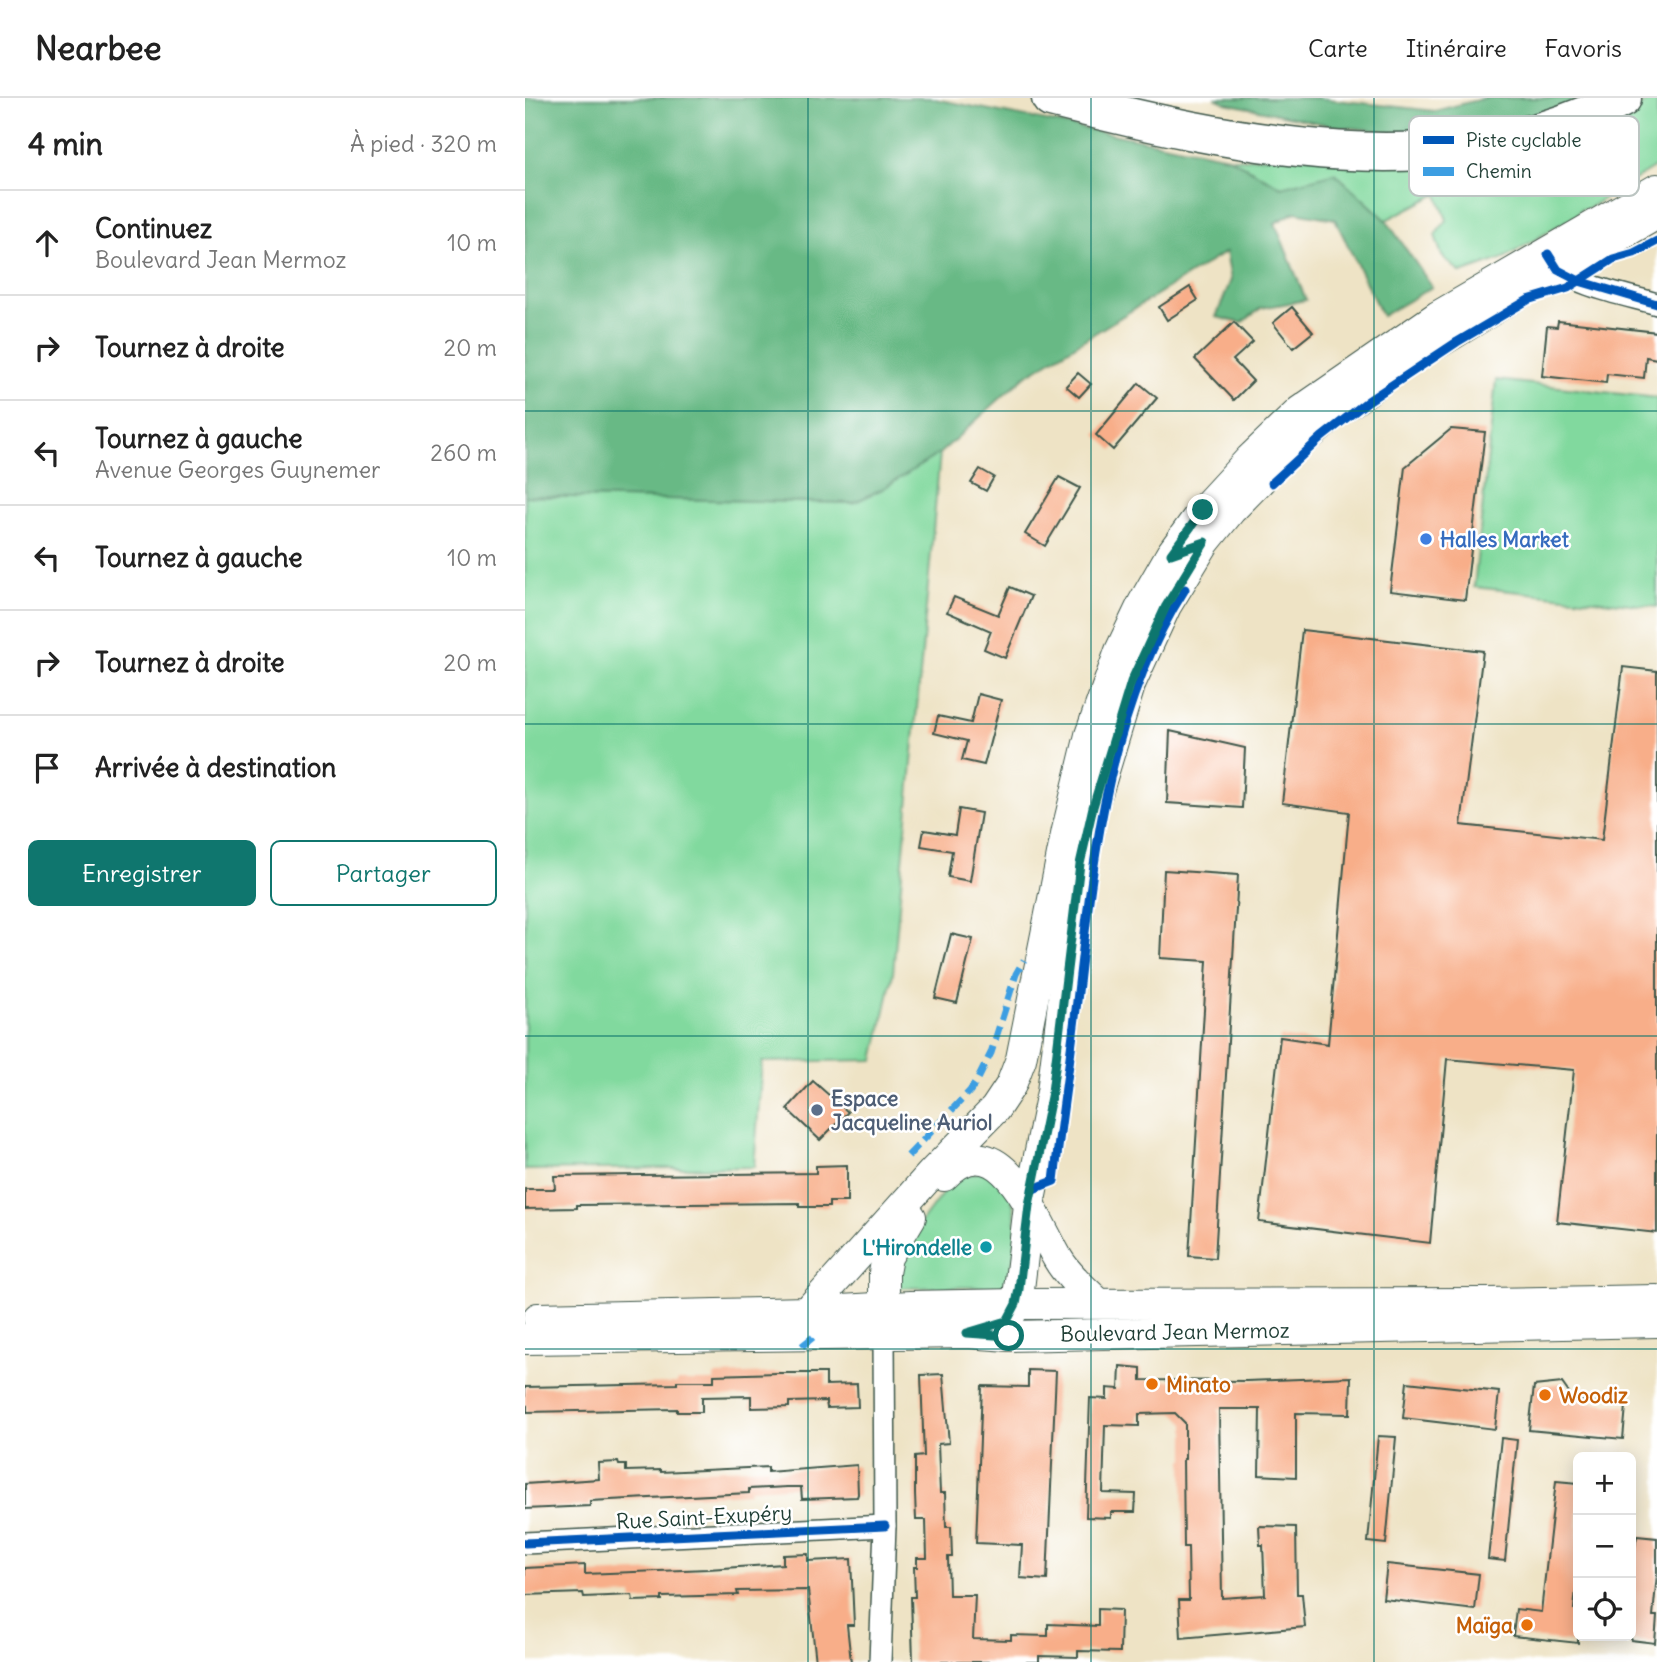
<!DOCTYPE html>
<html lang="fr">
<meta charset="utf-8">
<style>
body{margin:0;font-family:Delius,sans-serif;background:#f6f6f6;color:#222}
.controls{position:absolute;right:21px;bottom:21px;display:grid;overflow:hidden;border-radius:10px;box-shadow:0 4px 18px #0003}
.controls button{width:63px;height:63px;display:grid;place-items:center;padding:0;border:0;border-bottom:2px solid #e0e0e0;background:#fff;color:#222;font:35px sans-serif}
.stop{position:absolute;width:21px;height:21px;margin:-16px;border:5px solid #0f766e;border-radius:50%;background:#fff}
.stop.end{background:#0f766e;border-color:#fff;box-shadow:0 2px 7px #0008}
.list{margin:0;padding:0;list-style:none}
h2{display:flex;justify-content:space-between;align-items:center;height:91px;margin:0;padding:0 28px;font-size:30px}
h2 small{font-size:23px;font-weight:400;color:#767676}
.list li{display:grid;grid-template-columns:46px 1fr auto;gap:21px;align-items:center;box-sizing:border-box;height:105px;padding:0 28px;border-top:2px solid #e0e0e0}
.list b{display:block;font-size:26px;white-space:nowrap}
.list p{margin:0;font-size:23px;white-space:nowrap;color:#767676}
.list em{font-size:23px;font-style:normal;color:#767676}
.actions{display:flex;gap:14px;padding:21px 28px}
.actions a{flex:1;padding:16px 0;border:2px solid #0f766e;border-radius:10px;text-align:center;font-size:24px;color:#0f766e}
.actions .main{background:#0f766e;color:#fff}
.icon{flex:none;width:38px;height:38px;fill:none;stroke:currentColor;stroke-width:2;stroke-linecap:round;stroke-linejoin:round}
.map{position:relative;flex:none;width:1132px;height:1564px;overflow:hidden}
header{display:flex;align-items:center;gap:42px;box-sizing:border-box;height:98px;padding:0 35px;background:#fff;border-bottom:2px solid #e0e0e0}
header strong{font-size:33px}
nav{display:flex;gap:38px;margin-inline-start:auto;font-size:24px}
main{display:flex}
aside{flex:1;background:#fff}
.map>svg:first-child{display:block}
.green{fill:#81d99e;stroke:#508b69;stroke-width:2}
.forest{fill:#68b985;stroke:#447b5c;stroke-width:2}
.building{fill:#f8ae89}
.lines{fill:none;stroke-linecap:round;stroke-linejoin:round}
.minor-casing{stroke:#3e564a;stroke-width:24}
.secondary-casing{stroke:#3e564a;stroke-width:32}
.motorway-casing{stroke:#3e564a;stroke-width:41}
.minor{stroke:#fff;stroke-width:21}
.secondary{stroke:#fff;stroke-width:30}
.motorway{stroke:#fff;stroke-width:38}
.quiet{stroke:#3c9ee2;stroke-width:7;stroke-dasharray:14 7;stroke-linecap:butt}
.cycleway-casing{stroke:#fff;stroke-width:13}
.cycleway{stroke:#0057b8;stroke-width:9}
.route{stroke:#0f766e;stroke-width:9}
.grid{fill:none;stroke:#0f766e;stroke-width:2;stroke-opacity:0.55}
.shop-dot{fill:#3f7fe0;stroke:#fff;stroke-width:2.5}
.service-dot{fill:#5c6f8a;stroke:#fff;stroke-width:2.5}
.culture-dot{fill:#0f9aa8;stroke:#fff;stroke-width:2.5}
.food-dot{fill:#e8710a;stroke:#fff;stroke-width:2.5}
.labels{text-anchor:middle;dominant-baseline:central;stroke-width:5;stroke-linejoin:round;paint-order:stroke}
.shop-label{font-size:21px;font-weight:bold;fill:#366cbe;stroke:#fff;text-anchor:start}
.service-label{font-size:21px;font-weight:bold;fill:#4e5e75;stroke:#fff;text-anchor:start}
.culture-label{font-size:21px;font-weight:bold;fill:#0d838f;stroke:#fff;text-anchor:end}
.street-label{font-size:21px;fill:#1f3d34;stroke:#fff}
.food-label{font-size:21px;font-weight:bold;fill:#c56008;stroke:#fff;text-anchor:start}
.key{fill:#fff;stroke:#bcc5c2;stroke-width:2}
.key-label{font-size:19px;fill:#1f3d34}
</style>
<header>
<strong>Nearbee</strong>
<nav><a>Carte</a><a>Itinéraire</a><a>Favoris</a></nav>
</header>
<main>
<aside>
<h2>4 min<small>À pied · 320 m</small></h2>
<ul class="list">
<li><svg class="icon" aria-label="ahead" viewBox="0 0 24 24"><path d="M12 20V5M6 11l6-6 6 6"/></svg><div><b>Continuez</b><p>Boulevard Jean Mermoz</p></div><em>10 m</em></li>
<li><svg class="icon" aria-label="right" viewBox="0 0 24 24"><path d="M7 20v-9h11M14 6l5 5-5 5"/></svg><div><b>Tournez à droite</b></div><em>20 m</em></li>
<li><svg class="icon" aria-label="left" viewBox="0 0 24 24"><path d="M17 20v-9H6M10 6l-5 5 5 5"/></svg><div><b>Tournez à gauche</b><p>Avenue Georges Guynemer</p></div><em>260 m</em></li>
<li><svg class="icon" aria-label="left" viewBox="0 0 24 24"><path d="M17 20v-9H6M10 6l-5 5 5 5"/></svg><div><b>Tournez à gauche</b></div><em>10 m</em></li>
<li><svg class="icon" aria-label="right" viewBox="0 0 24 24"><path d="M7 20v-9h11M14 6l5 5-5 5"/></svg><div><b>Tournez à droite</b></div><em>20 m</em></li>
<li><svg class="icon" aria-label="arrive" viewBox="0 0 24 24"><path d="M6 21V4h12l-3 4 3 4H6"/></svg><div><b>Arrivée à destination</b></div></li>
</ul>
<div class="actions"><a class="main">Enregistrer</a><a>Partager</a></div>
</aside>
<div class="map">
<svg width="1132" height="1564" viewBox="0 0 1132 1564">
<rect width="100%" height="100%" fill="#fff"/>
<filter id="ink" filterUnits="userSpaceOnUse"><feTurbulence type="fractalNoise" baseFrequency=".0143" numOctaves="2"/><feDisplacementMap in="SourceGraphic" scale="14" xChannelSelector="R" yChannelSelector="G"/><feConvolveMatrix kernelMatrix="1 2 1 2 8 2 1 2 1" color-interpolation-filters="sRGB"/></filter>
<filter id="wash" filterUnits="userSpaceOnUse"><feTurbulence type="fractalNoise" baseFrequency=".00686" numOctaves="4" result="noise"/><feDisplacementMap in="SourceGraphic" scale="28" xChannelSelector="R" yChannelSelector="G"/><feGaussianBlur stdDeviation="1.57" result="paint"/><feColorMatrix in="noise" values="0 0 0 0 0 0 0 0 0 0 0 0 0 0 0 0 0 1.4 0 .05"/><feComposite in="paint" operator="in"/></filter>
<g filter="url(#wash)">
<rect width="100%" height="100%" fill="#eee3c5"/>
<!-- green -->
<g class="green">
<polygon points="1129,0 1132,0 1132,68 1062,111 1056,111 1051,117 979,160 936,175 917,158 910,137 922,122 912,96 861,122 811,76 757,89 703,59 719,61 1078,29"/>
<polygon points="971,282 1132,300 1132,509 949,489"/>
<polygon points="415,355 368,875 349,962 237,964 229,1069 0,1072 0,398 328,405 357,391"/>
<path d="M460,1073C467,1079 480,1086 484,1095C495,1117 493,1170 476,1189L373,1190L372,1156L429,1080Z"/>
</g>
<!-- forest -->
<g class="forest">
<polygon points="0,0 405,0 703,59 756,89 810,75 861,122 907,189 857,218 810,121 770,114 750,125 781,202 736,210 717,225 691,219 706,182 701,154 499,279 415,355 357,391 328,405 0,398"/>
<polygon points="690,0 792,0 910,13 960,0 1059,0 1014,17 959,29 895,37 808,28 701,5"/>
</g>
<g id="blocks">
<!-- building -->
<g class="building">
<polygon points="665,189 673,202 642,222 634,209"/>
<polygon points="767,209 788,234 768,250 748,225"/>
<polygon points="1033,223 1132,234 1132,261 1121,259 1119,280 1082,276 1081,285 1017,278 1022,228 1032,229"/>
<polygon points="709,224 728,244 708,262 728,283 709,302 670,261"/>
<polygon points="553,275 566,286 554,299 541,288"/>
<polygon points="614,285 632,300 588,352 571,337"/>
<polygon points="926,331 960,334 940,502 865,493 880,369"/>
<polygon points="455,371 469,379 461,393 446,385"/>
<polygon points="534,379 555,390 520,448 500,436"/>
<polygon points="485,489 506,498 480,560 459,551 466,533 422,514 429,499 473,517"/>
<polygon points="777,532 958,553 936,727 1077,742 1098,569 1132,573 1132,1135 1032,1124 1049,972 922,961 905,1145 734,1124 755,939 803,946 824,714 757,705"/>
<polygon points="453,596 476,602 459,667 437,662 442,643 409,635 413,618 446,625"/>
<polygon points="645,633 720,650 717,710 642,705"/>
<polygon points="434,711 456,715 445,783 423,779 427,753 396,748 399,732 430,737"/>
<polygon points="639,772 713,777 690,1160 664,1158 682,863 635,860"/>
<polygon points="426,836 448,841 432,905 410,900"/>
<polygon points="288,983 323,1014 295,1042 262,1011"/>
<polygon points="322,1067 322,1104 304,1104 304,1109 274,1109 274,1105 52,1107 52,1110 0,1111 0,1091 30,1091 29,1078 291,1075 291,1068"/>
<polygon points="595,1268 616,1270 616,1282 721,1283 826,1279 825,1316 771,1315 771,1379 734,1377 735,1311 694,1311 697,1500 740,1497 738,1447 735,1447 734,1428 771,1429 772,1496 777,1496 780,1529 656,1540 654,1502 664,1502 663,1449 659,1449 658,1361 660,1361 660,1325 650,1315 614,1316 614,1328 580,1327 578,1395 611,1396 610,1414 586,1414 586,1420 561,1419 565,1300 582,1301 582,1290 594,1291"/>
<polygon points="503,1272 531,1273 522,1482 495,1480 497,1447 451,1445 457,1288 503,1289"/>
<polygon points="251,1275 301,1275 301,1287 332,1286 333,1309 302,1310 301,1303 264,1304 264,1309 226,1310 226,1298 177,1299 177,1314 152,1314 152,1311 2,1314 2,1308 0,1309 0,1289 152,1286 152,1283 189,1283 189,1277"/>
<polygon points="418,1276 424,1345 413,1346 415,1395 420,1395 421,1429 426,1429 427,1459 423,1459 424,1497 450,1497 448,1541 486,1542 486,1537 523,1538 523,1526 573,1528 573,1511 596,1512 595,1554 553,1553 553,1559 514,1558 514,1564 388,1564 386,1499 390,1499 389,1469 392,1469 392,1460 402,1460 401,1422 391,1422 390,1396 390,1359 399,1358 396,1277"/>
<polygon points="882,1284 974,1294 970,1331 878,1320"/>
<polygon points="1037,1285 1049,1302 1101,1308 1098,1341 1004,1332 1009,1288"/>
<polygon points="853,1338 871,1339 861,1446 843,1444"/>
<polygon points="976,1340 992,1342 980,1463 963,1461"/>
<polygon points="93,1364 94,1367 101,1367 101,1373 136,1372 136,1374 243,1369 243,1374 332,1367 333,1396 332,1399 277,1401 276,1389 262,1389 224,1391 224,1395 65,1403 65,1408 0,1411 0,1386 74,1381 73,1365"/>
<polygon points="1031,1383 1053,1385 1053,1472 1049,1511 1053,1511 1053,1545 988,1538 991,1511 1016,1514"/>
<polygon points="1112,1438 1132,1440 1132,1476 1128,1518 1132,1518 1130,1545 1106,1542 1108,1471 1106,1471"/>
<polygon points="283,1456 283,1463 326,1461 329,1527 322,1527 326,1564 291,1564 283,1492 212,1493 213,1497 137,1499 137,1502 108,1503 107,1497 59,1499 58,1495 0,1497 0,1470 60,1467 60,1476 183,1471 258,1466 258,1457"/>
<polygon points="862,1466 954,1476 950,1512 858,1501"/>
</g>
</g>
</g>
<g filter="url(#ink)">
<use href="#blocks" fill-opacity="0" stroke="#3e564a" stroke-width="2"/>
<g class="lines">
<!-- minor casing -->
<g class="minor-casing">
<g id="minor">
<path d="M1029,165C1043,187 1106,198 1132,206"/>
<polyline points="0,1445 360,1428"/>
<polyline points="355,1564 360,1428 359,1236"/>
</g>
</g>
<!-- secondary casing -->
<g class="secondary-casing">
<g id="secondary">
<path d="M419,1078C475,1020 510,1122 533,1161C543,1178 559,1191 573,1205"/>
<polyline points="282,1214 408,1074 470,1011 486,987 496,961 542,732 565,637 595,553 618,505 646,456 678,412 725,361 775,313 913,218 1132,91"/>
<polyline points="13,1220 282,1214 385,1208 491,1206 963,1205 1132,1202"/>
<polyline points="359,1231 359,1175 362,1159 386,1119"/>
<polyline points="442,1235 482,1223 491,1206 494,1191 504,1107 527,994 555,766 568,709 606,584 641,508 680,444 706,412 755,362 811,315 877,267 1013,184 1132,116"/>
<polyline points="0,1241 442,1235 484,1238 1132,1224"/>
</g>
</g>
<!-- motorway casing -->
<g class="motorway-casing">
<path id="motorway" d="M526,0C706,46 924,94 1097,0"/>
</g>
<!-- minor -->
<use href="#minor" class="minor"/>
<!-- secondary -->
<use href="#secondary" class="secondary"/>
<!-- motorway -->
<use href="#motorway" class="motorway"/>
<!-- quiet -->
<g class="quiet">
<polyline points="383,1058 445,993 453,981 466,955 491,876 499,862"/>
<polyline points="277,1248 292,1236"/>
</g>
<!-- cycleway casing -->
<g class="cycleway-casing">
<g id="cycleway">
<polyline points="1023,156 1033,172 1054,183 1132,206"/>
<polyline points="747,385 797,339 843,303 932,244 1003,202 1043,190 1088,161 1109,155 1132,143"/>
<path d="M508,1091L529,1083C536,1023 545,963 552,903C568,764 582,613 660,491"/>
<polyline points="0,1445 360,1428"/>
</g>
</g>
<!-- cycleway -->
<use href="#cycleway" class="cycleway"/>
</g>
</g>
<g class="lines" filter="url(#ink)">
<!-- route -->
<polyline class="route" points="484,1238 442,1235 482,1223 491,1206 494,1191 504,1107 527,994 555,766 568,709 606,584 641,508 680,444 646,456 678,412"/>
</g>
<!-- grid -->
<path class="grid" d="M283,0V1564M566,0V1564M849,0V1564M0,313H1132M0,626H1132M0,938H1132M0,1251H1132"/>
<!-- markers -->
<circle class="shop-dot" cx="901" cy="441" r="7"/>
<circle class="service-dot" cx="292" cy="1012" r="7"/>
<circle class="culture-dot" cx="461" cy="1149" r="7"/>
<g class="food-dot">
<circle cx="627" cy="1286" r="7"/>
<circle cx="1020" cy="1297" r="7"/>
<circle cx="1002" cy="1527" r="7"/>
</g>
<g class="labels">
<!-- shop labels -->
<g class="shop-label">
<text x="915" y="441">Halles Market</text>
</g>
<!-- service labels -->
<g class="service-label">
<text x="306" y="1000">Espace<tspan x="306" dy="24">Jacqueline Auriol</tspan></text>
</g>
<!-- culture labels -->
<g class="culture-label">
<text x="447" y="1149">L'Hirondelle</text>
</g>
<!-- street labels -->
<g class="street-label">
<text transform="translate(650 1234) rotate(-1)">Boulevard Jean Mermoz</text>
<text transform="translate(179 1419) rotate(-3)">Rue Saint-Exupéry</text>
</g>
<!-- food labels -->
<g class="food-label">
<text x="641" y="1286">Minato</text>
<text x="1034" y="1297">Woodiz</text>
<text x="988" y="1527" text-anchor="end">Maïga</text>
</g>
</g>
<!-- legend -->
<rect x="884" y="18" width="230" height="80" rx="10" class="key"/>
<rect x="898" y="38" width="31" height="8" fill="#0057b8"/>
<rect x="898" y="69" width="31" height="9" fill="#3c9ee2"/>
<g class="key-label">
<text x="941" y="49">Piste cyclable</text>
<text x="941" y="80">Chemin</text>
</g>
</svg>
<div class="controls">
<button>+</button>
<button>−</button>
<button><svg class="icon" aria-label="locate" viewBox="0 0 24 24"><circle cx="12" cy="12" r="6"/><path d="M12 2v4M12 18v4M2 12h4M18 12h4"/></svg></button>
</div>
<div class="stop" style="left:484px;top:1238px"></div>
<div class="stop end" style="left:678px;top:412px"></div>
</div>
</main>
